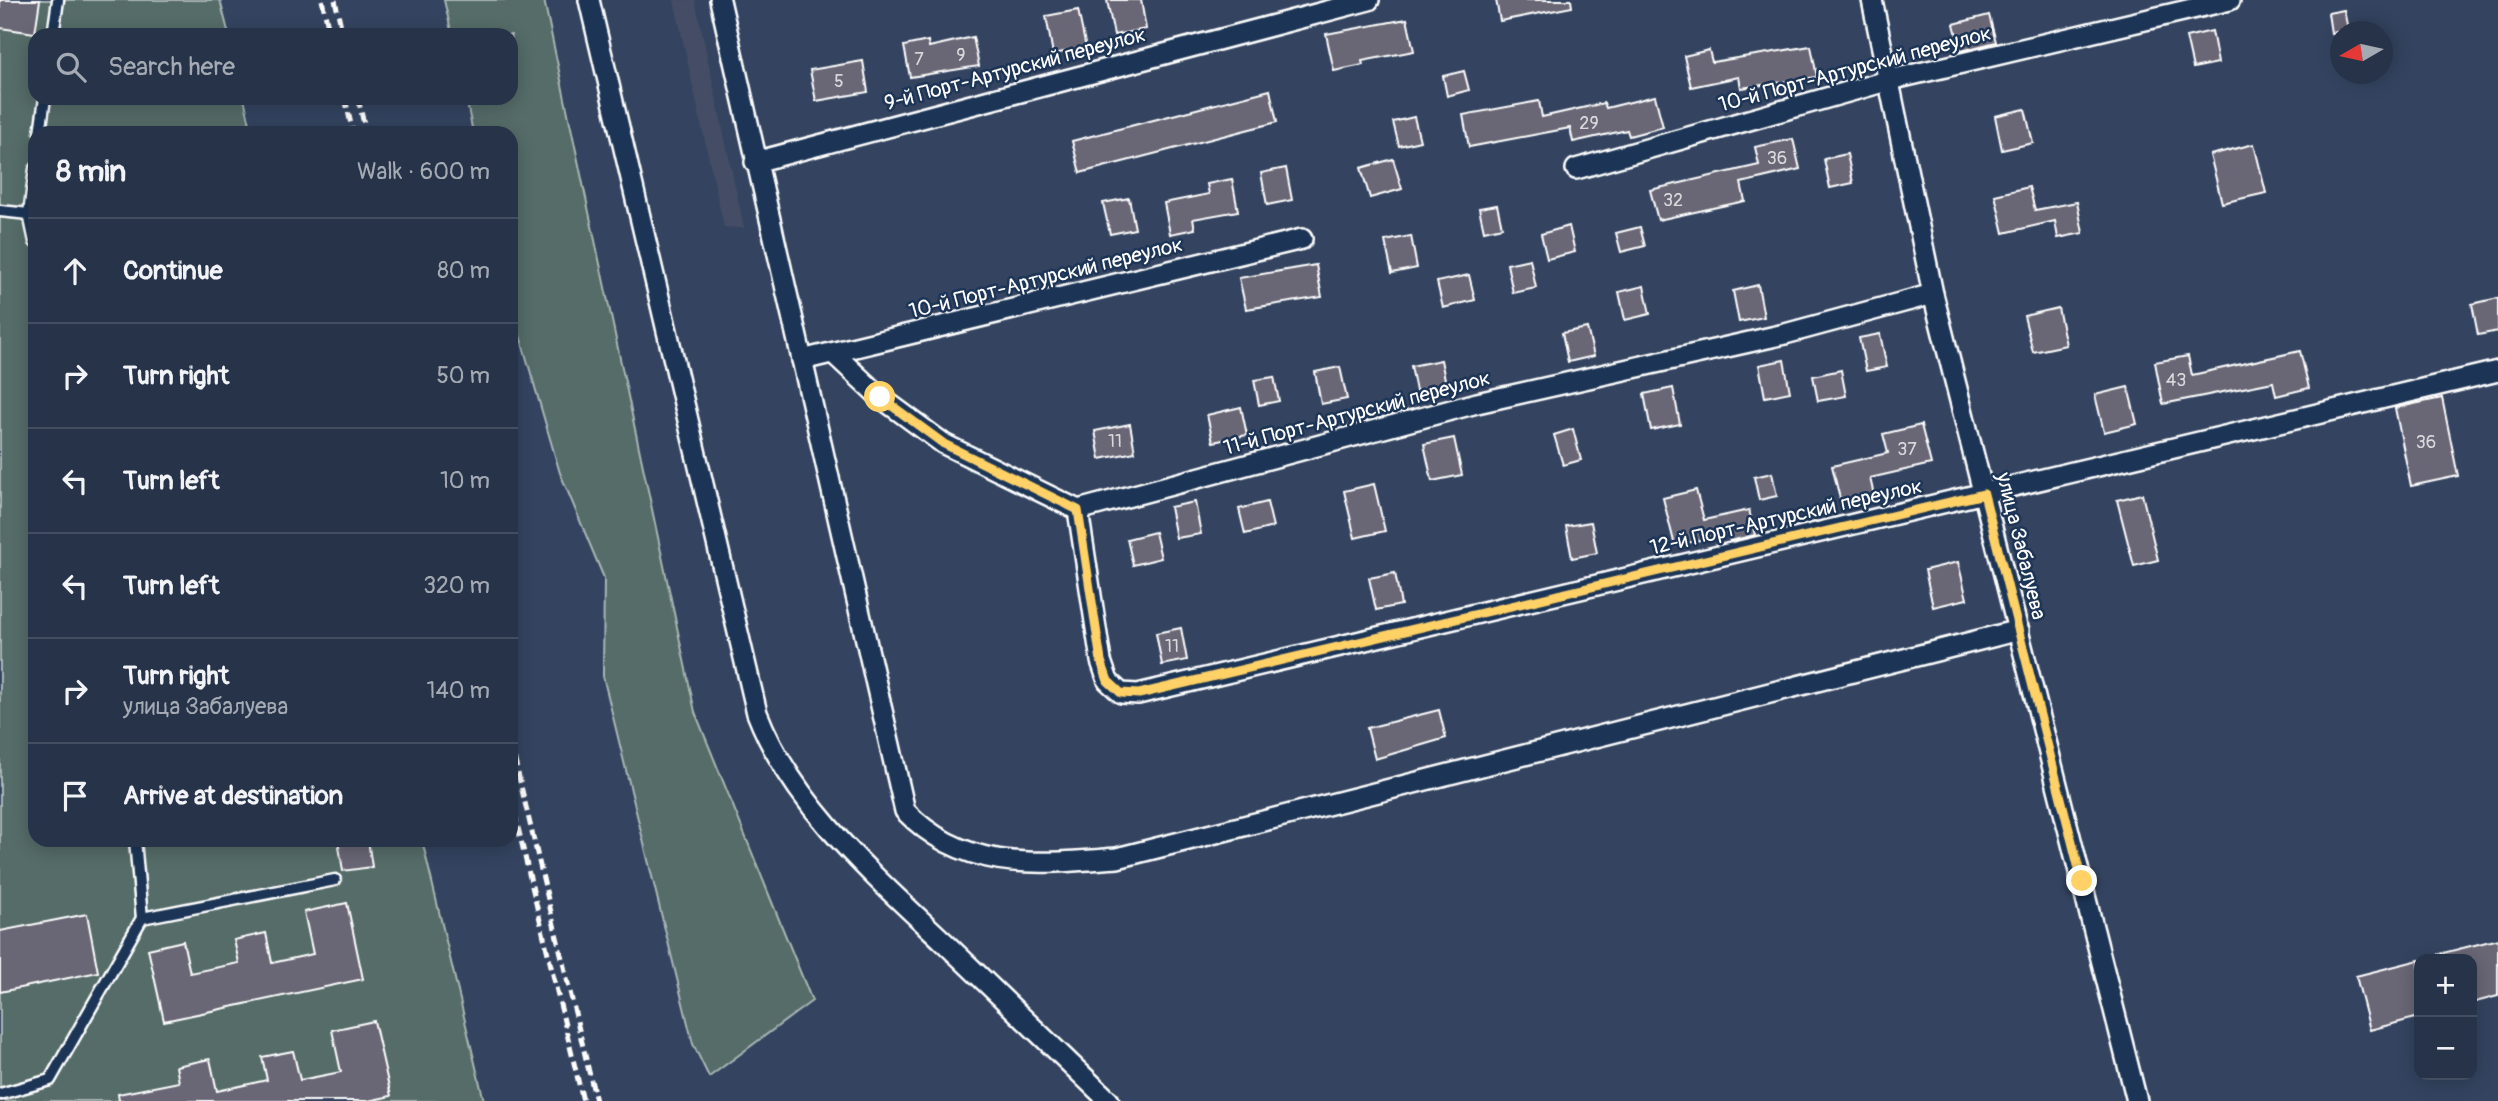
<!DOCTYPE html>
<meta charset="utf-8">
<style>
body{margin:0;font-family:Pangolin,sans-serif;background:#2f3b4f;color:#f1f3f6}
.controls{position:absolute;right:21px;bottom:21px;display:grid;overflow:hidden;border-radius:14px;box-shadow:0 4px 18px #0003}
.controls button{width:63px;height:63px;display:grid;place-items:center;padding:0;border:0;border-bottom:2px solid #434e60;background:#273348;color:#f1f3f6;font:35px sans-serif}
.compass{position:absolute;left:2330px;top:21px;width:63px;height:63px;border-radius:50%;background:#273348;box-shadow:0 4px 18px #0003;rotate:261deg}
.stop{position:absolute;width:21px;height:21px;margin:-16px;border:5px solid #ffd166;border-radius:50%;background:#fff}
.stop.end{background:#ffd166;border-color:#fff;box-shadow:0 2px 7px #0008}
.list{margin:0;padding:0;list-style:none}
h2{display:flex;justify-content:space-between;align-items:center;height:91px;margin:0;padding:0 28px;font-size:30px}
h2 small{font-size:23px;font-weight:400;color:#a4aab4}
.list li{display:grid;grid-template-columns:46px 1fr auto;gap:21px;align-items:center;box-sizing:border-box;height:105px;padding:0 28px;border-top:2px solid #434e60}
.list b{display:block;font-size:26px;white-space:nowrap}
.list p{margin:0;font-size:23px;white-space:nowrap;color:#a4aab4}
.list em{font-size:23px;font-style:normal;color:#a4aab4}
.icon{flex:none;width:38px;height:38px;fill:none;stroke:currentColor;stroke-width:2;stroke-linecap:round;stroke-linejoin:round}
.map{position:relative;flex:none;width:2498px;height:1101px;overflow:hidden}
.search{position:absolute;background:#273348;box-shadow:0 4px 18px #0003;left:28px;top:28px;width:490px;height:77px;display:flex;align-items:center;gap:18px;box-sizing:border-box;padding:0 24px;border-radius:21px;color:#a4aab4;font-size:26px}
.panel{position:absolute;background:#273348;box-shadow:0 4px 18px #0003;left:28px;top:126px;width:490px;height:721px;border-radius:21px}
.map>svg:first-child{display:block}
.built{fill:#444e66}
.green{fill:#546c69;stroke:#aab6b4;stroke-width:2}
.building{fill:#696674;stroke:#fff;stroke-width:2}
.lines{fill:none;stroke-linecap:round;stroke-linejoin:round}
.lane-casing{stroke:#fff;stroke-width:15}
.street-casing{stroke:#fff;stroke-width:24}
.lane{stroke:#1d3557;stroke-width:10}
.street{stroke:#1d3557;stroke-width:19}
.rail{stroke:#fff;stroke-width:5;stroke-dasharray:10 5;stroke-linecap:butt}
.route{stroke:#ffd166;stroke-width:9}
.labels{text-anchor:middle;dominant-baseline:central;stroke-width:5;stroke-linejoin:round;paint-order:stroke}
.number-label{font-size:18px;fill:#dad9dc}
.street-label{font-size:21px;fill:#fff;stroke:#1d3557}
</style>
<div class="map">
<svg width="2498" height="1101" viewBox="0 0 2498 1101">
<rect width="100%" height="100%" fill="#344460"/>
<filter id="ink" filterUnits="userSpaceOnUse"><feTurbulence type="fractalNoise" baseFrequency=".0143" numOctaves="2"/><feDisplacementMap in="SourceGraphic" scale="14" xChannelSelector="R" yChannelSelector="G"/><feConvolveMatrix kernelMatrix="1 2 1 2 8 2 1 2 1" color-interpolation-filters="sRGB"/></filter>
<g filter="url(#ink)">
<!-- built -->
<polygon class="built" points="674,0 695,0 744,228 724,227"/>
<!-- green -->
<g class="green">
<polygon points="0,0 220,0 229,35 35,35 35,98 244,98 252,133 35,133 35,840 422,840 484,1101 0,1101"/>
<polygon points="444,0 544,0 695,712 812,1001 709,1077 693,1044 603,676 604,578 560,473 511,305 511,133 473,133 466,98 511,98 511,35 452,35"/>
</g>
<!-- building -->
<g class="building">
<polygon points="0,0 40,0 35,33 0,28"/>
<polygon points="1107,0 1141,0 1146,29 1114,35"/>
<polygon points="1496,0 1571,0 1572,7 1500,21"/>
<polygon points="1078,10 1086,48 1053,54 1046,16"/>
<polygon points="2344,10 2348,30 2331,33 2328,13"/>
<polygon points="1989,15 1996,42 1961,51 1954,24"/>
<polygon points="1407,19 1414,51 1362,61 1363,65 1334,71 1326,34"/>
<polygon points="2212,31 2218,63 2193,68 2186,37"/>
<polygon points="973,37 979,66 910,77 904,46 928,41 929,47"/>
<polygon points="1811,46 1817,77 1741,88 1739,77 1691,87 1684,56 1709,50 1712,62"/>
<polygon points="863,61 868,92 816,101 810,70"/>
<polygon points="1464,71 1469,90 1447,96 1443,76"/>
<polygon points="1270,90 1277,122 1080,173 1072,141"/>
<polygon points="1655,96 1663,127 1629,136 1627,130 1573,142 1570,128 1469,147 1463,115 1539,101 1542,117 1604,103 1606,108"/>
<polygon points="2025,109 2033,143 2002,150 1995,116"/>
<polygon points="1414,117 1420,141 1399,146 1393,122"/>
<polygon points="1793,139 1800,169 1741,183 1745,201 1658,220 1650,190 1759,165 1755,147"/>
<polygon points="2254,144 2266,193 2222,203 2210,155"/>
<polygon points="1847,154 1853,183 1830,188 1824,159"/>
<polygon points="1393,159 1402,189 1370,198 1361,168"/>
<polygon points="1286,168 1292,200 1267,205 1261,173"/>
<polygon points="1232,179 1238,211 1193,219 1195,229 1170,234 1164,203 1209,194 1207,184"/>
<polygon points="2029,187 2035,210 2077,202 2083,233 2058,238 2055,221 2004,233 1995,195"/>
<polygon points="1129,198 1135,229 1110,234 1103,203"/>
<polygon points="1497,205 1502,227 1484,231 1479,208"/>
<polygon points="1569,226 1575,252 1547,259 1541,234"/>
<polygon points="1640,227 1645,246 1621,252 1616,233"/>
<polygon points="1411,236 1417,268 1392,273 1385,241"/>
<polygon points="1530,259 1536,288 1513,293 1507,264"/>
<polygon points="1316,265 1322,297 1246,309 1239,278"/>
<polygon points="1469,275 1475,300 1443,308 1437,282"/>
<polygon points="1758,285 1764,317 1739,322 1733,291"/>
<polygon points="1644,286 1650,314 1625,320 1619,292"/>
<polygon points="2498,298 2498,331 2478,335 2472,304"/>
<polygon points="2058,308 2066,345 2033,352 2024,316"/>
<polygon points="1587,328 1594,356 1568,362 1562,333"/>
<polygon points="1880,334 1887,367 1866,371 1859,338"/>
<polygon points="2300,351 2309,388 2276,396 2273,382 2163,404 2155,362 2188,356 2192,375"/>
<polygon points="1441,360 1446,384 1416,391 1411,366"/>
<polygon points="1784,360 1790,392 1765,397 1759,365"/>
<polygon points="1340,367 1347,399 1321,404 1315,372"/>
<polygon points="1841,370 1846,396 1818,401 1813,376"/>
<polygon points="1274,377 1279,401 1259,405 1254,380"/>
<polygon points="2128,387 2137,424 2104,432 2095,395"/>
<polygon points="1673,388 1680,424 1651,430 1644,394"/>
<polygon points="2442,398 2458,476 2411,486 2395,408"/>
<polygon points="1241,407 1247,435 1213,442 1207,415"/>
<polygon points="1130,424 1135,452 1100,459 1095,431"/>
<polygon points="1921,425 1931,464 1870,478 1874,495 1841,503 1832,466 1888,453 1883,434"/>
<polygon points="1573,429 1581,460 1563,465 1554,435"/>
<polygon points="1454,438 1462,475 1432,481 1424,444"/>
<polygon points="1772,473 1777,496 1759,500 1754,477"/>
<polygon points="1374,484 1385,531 1355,538 1344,491"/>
<polygon points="1696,490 1704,520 1749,510 1755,535 1730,541 1728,533 1675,546 1663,498"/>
<polygon points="2142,494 2158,560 2134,566 2117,500"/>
<polygon points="1195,502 1201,534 1176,538 1170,507"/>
<polygon points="1267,502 1273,527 1245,534 1239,509"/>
<polygon points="1591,522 1597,553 1572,558 1566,526"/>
<polygon points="1155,532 1161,558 1133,565 1127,539"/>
<polygon points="1958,562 1967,599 1933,607 1925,570"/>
<polygon points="1395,573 1401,605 1376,610 1369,578"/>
<polygon points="1181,628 1187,660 1162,665 1156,633"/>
<polygon points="1439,710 1446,738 1375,759 1367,728"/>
<polygon points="338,840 368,840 372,867 343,871"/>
<polygon points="347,903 363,979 164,1021 148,949 183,941 190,973 239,963 234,940 266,933 272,963 313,954 304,912"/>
<polygon points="87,914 98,972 0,992 0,931"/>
<polygon points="2498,939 2498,996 2472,1003 2472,959 2440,959 2439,954"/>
<polygon points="2419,960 2419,1017 2370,1030 2356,976"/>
<polygon points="374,1021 391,1096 368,1101 119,1101 118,1094 179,1082 176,1066 210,1059 217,1091 267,1080 262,1057 293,1051 300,1080 341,1072 332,1030"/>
</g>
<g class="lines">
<!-- lane casing -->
<g class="lane-casing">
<g id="lane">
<polyline points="53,35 58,0"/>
<polyline points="40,133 45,98"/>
<polyline points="35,169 29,214 35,242"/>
<polyline points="0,211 29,214"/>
<polyline points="142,918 335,880"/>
<polyline points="0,1094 50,1080 142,918 135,840"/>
</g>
</g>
<!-- street casing -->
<g class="street-casing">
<g id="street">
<path d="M589,0L757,713C793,806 873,875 944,942C999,995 1054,1048 1109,1101"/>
<path d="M720,0L905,811C965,873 1038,864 1117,858L2019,630"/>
<polyline points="1872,0 1933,294 2137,1101"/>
<polyline points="755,162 1369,0"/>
<polyline points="1576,169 1890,80 2230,0"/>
<polyline points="833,353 880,397 944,444 1078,510 1477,403 1785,334 1933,294"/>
<polyline points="802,360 1302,239"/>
<polyline points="1078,510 1101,661 1108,681 1121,693 1138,694 2498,371"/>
</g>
</g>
<!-- lane -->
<use href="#lane" class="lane"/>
<!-- street -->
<use href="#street" class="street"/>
<!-- rail -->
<g class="rail">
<polyline points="322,0 330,35"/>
<polyline points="335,0 343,35"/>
<polyline points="345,98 353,133"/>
<polyline points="358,98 366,133"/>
<polyline points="511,744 596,1101"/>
<polyline points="511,798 583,1101"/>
</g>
</g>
</g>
<g class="lines" filter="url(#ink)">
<!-- route -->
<polyline class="route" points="880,397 944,444 1078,510 1101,661 1108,681 1121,693 1139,694 1984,494 2082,881"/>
</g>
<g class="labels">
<!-- number labels -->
<g class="number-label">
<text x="961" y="55">9</text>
<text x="919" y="59">7</text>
<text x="839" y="81">5</text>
<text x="1589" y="123">29</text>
<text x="1777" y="158">36</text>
<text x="1673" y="200">32</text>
<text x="2176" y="380">43</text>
<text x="1115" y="441">11</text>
<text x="2426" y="442">36</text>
<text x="1907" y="449">37</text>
<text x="1172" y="646">11</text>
</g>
<!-- street labels -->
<g class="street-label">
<text transform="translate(1015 69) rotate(-15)">9-й Порт-Артурский переулок</text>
<text transform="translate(1855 69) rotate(-15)">10-й Порт-Артурский переулок</text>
<text transform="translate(1046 278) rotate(-14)">10-й Порт-Артурский переулок</text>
<text transform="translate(1357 413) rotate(-15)">11-й Порт-Артурский переулок</text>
<text transform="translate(1786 517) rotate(-13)">12-й Порт-Артурский переулок</text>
<text transform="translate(2021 546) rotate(76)">улица Забалуева</text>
</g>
</g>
</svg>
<div class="controls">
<button>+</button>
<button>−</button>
</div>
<svg class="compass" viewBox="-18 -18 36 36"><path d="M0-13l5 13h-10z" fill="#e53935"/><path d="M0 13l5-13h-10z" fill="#a4aab4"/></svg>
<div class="stop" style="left:880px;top:397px"></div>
<div class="stop end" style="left:2082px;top:881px"></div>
<div class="search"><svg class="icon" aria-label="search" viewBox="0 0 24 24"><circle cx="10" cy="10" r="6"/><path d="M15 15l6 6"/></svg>Search here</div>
<section class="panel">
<h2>8 min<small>Walk · 600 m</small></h2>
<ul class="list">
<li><svg class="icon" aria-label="ahead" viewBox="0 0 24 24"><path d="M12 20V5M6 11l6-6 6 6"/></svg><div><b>Continue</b></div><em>80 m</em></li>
<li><svg class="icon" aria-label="right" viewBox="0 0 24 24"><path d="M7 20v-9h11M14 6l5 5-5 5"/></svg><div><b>Turn right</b></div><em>50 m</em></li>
<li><svg class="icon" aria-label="left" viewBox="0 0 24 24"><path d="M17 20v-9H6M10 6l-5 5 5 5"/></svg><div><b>Turn left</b></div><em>10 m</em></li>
<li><svg class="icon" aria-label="left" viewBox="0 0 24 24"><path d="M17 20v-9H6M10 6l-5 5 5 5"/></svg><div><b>Turn left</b></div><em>320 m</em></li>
<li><svg class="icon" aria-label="right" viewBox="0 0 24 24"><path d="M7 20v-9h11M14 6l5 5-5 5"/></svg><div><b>Turn right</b><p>улица Забалуева</p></div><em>140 m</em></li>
<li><svg class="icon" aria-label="arrive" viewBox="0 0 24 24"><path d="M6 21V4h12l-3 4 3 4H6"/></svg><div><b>Arrive at destination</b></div></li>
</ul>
</section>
</div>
